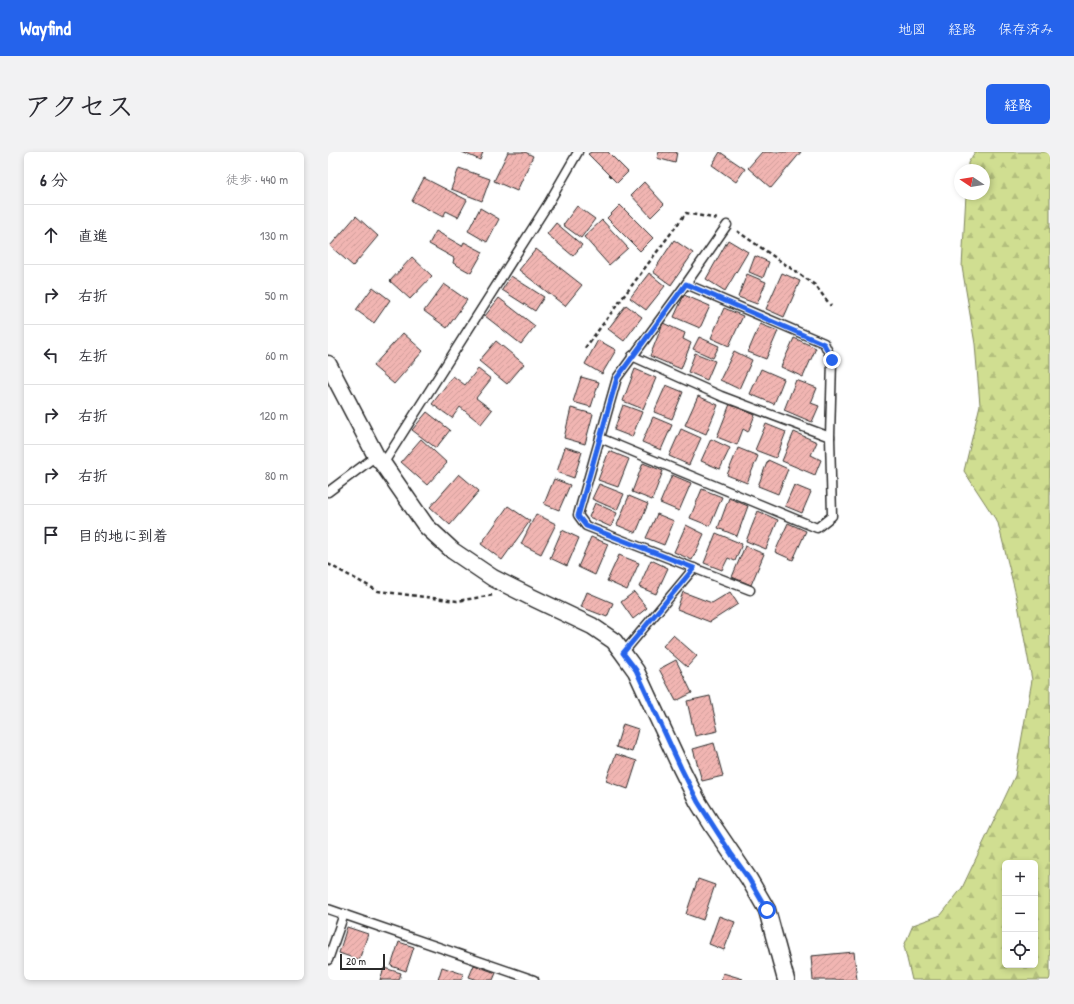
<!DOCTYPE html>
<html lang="ja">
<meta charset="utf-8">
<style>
body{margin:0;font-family:"Patrick Hand","Klee One",sans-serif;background:#f2f2f3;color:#2b2b33}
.controls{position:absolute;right:12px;bottom:12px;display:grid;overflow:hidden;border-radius:6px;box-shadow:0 2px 6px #0003}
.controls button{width:36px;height:36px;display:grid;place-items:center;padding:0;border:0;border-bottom:1px solid #e1e1e2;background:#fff;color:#2b2b33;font:20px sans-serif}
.compass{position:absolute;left:626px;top:12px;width:36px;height:36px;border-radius:50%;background:#fff;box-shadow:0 2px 6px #0003;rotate:282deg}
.scale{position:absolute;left:12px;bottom:10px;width:45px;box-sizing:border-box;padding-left:4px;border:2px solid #2b2b2b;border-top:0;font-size:11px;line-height:14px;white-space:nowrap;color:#2b2b2b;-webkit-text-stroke:3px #fff;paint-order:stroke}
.stop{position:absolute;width:12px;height:12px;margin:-9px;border:3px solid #2563eb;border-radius:50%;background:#fff}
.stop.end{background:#2563eb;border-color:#fff;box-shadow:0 1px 4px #0008}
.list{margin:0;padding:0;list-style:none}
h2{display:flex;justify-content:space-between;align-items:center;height:52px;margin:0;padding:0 16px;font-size:17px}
h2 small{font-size:13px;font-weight:400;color:#7c7c81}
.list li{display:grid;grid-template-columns:26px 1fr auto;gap:12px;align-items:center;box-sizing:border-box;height:60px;padding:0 16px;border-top:1px solid #e1e1e2}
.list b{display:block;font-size:15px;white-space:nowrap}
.list em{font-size:13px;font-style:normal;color:#7c7c81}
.icon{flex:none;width:22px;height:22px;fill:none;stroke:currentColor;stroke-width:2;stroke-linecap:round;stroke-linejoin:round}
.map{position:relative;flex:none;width:722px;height:828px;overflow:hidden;border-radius:6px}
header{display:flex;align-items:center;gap:24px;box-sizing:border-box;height:56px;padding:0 20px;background:#2563eb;color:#fff}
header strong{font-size:19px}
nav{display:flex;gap:22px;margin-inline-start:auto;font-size:14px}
.intro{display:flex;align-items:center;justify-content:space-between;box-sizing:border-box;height:96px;padding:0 24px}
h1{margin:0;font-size:28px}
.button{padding:10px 18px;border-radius:6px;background:#2563eb;color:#fff;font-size:14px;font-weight:700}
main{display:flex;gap:24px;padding:0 24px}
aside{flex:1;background:#fff;border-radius:6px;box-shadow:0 2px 6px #0003}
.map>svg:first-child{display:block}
.forest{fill:url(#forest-firs);stroke:#7e845e;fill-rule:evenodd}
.building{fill:url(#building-hatch);stroke:#2b2b2b}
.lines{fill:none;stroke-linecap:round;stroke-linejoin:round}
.service-casing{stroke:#2b2b2b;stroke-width:11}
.minor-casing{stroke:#2b2b2b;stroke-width:19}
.path{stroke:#2b2b2b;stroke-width:2.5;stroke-dasharray:4 3;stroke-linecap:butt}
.service{stroke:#fff;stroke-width:8}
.minor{stroke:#fff;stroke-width:16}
.route{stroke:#2563eb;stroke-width:5}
</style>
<header>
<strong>Wayfind</strong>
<nav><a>地図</a><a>経路</a><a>保存済み</a></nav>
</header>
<div class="intro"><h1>アクセス</h1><a class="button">経路</a></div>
<main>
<aside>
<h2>6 分<small>徒歩 · 440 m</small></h2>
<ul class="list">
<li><svg class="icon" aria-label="ahead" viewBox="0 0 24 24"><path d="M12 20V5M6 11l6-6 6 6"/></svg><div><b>直進</b></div><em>130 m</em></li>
<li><svg class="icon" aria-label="right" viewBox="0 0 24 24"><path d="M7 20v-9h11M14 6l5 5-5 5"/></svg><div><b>右折</b></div><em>50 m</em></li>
<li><svg class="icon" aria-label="left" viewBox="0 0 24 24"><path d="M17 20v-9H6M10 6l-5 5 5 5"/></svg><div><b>左折</b></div><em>60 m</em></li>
<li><svg class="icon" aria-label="right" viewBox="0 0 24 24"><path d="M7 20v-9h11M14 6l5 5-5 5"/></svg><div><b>右折</b></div><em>120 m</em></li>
<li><svg class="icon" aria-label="right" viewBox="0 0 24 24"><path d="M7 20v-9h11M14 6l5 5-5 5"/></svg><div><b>右折</b></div><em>80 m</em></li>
<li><svg class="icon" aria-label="arrive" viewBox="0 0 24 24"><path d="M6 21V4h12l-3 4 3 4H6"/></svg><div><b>目的地に到着</b></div></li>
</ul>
</aside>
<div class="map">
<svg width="722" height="828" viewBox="0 0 722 828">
<defs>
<pattern id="forest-firs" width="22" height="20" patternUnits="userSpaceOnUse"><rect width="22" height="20" fill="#d0de91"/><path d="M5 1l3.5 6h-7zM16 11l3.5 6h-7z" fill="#b3bf7d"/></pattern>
<pattern id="building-hatch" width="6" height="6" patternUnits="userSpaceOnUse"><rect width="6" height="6" fill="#f1b5b2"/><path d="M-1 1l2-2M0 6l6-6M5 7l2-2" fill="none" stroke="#cf9c99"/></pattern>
</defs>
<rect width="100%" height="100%" fill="#fff"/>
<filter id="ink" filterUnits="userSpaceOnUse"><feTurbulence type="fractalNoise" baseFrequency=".025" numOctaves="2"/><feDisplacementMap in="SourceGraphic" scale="8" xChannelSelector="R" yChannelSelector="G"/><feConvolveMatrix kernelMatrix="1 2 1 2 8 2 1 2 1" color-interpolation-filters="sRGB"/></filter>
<g filter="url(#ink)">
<!-- forest -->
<path class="forest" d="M647,0H722V828H584L576,794L585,773L613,763L634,736L687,624L704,528L689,447L670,371L636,319L652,253L647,192L634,115L638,42H656V18H640V11ZM677,711H707V813H677Z"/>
<!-- building -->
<g class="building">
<polygon points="134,0 155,0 152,8"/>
<polygon points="180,0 197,0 205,4 189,39 166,29"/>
<polygon points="263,0 280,0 300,20 289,31 260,2"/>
<polygon points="331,0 349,0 347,11 329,6"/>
<polygon points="392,0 417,17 408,30 384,13"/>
<polygon points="434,0 473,0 443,36 420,16"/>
<polygon points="131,16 162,27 154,49 123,37"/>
<polygon points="96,26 139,48 130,65 118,59 115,65 84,49"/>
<polygon points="316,30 336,52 323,65 303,43"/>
<polygon points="292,53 325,86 312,99 279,66"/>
<polygon points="249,54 267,67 253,86 235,73"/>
<polygon points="152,56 171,67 159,90 140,79"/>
<polygon points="28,64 50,84 25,114 2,94"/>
<polygon points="274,68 300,96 281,113 256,85"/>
<polygon points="228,71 254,93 245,104 219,82"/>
<polygon points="108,79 134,94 136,90 155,100 143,121 125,111 126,106 101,92"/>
<polygon points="346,88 365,101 343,133 325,120"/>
<polygon points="400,88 420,100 397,139 378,127"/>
<polygon points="208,97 254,133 237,154 191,118"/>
<polygon points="427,104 441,110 435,126 421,120"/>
<polygon points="84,105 104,124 82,147 62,129"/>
<polygon points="321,121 337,134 318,158 302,146"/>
<polygon points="454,121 472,129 456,165 438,157"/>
<polygon points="419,122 438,130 429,152 410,145"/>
<polygon points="183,124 216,145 207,159 174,138"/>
<polygon points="116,132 139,148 119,176 96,159"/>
<polygon points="45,135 62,148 46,171 28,158"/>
<polygon points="356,143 382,154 372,176 346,165"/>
<polygon points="171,146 207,174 193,192 157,164"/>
<polygon points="298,153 314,165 296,189 280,177"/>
<polygon points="396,156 415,164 401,194 383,186"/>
<polygon points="335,171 357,181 355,187 363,191 353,217 322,204"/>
<polygon points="432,172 450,179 438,207 420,200"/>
<polygon points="75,181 95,199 66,232 45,214"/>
<polygon points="371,185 391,194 385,206 365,197"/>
<polygon points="466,186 488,196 475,225 453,215"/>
<polygon points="270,188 288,198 274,222 257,212"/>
<polygon points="168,189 196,212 179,232 151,209"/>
<polygon points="406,199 424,208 411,237 392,228"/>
<polygon points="367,201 387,209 379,228 360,220"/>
<polygon points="150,217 163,227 148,246 164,258 153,272 132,255 124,266 104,252 125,224 137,233"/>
<polygon points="307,217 328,226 315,257 295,249"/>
<polygon points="433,217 456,227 446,252 422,242"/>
<polygon points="253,225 271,230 263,255 245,250"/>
<polygon points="468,228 489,236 483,251 491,254 484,270 456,258"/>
<polygon points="338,233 355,240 344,267 326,260"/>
<polygon points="370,244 390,253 378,282 357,273"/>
<polygon points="402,252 427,263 420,280 415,277 409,293 389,285"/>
<polygon points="295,253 314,260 304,285 286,278"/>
<polygon points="243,256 265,262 257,292 236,286"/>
<polygon points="99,260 122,278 108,296 84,278"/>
<polygon points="325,265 344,273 333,298 314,290"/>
<polygon points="438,272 458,280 448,306 427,298"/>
<polygon points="353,277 373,286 361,313 341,304"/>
<polygon points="466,280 489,290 483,303 493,308 487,323 454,309"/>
<polygon points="93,287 119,311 99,333 73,310"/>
<polygon points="383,287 402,296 392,317 373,309"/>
<polygon points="237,295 254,300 246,326 229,320"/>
<polygon points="410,296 430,304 419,331 399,323"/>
<polygon points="281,299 301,307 290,335 270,328"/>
<polygon points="440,308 460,317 450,342 430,334"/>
<polygon points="315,311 335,319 324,348 304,340"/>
<polygon points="131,322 151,339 122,373 102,355"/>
<polygon points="344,323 363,331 351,359 332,351"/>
<polygon points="226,327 242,333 231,358 216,352"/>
<polygon points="271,332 296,342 289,358 264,347"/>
<polygon points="466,333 483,340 474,361 457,354"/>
<polygon points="374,337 394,345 382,374 362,366"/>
<polygon points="301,344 320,352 308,381 289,373"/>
<polygon points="401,346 420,354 409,384 390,376"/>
<polygon points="267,351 289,361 283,375 261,365"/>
<polygon points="180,354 202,369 174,408 153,392"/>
<polygon points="430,359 450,368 438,397 418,389"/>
<polygon points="208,362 228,372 213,402 193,392"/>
<polygon points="329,362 346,369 336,393 318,386"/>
<polygon points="460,371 478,379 465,408 447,400"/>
<polygon points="358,373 376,382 364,408 346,400"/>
<polygon points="234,378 251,386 239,414 222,406"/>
<polygon points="388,381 414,392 407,409 400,406 394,418 376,411"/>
<polygon points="263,385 280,392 267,423 250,415"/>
<polygon points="417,394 436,402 423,433 404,425"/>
<polygon points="291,403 311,411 299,438 279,429"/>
<polygon points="323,408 340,416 328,442 311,435"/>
<polygon points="259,440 285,451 279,465 253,455"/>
<polygon points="306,440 319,456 305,467 293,450"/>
<polygon points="355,440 384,451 402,440 410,452 382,470 349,457"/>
<polygon points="345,483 369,504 359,515 335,494"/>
<polygon points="348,508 364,541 348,549 331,517"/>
<polygon points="382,544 390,579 367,584 359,549"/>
<polygon points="295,572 310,577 304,600 288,595"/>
<polygon points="386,591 395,624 374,629 365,597"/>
<polygon points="288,602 309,609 300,637 278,629"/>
<polygon points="370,727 387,733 375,768 358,762"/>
<polygon points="391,764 407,770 396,798 381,792"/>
<polygon points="19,775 40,782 31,808 11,801"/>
<polygon points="71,790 86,795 78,819 63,814"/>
<polygon points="526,800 529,828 485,828 483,804"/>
<polygon points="146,813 168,821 165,828 150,828 141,825"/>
<polygon points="114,815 135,822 133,828 110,828"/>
<polygon points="56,816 73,821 71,828 52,828"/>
<polygon points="395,821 415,827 414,828 393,828"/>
</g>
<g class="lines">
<!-- service casing -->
<g class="service-casing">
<g id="service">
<polyline points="399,73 358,132 289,226 250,363 258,374 422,438"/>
<polyline points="304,204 393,244 502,285"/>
<polyline points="272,286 489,376 504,364 502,285 504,208 496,191 358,132"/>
<polyline points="55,312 220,52 250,0"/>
<polyline points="0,340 48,304"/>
<polyline points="295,501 366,416"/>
<polyline points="0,757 206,828"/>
<polyline points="0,808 16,762"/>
</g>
</g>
<!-- minor casing -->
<g class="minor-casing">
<polyline id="minor" points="0,212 48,304 55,312 98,374 125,399 165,426 201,444 264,474 286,489 295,501 308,519 353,616 370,650 385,674 421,727 439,758 458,828"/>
</g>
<!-- path -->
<g class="path">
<polyline points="409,79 487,133 503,154"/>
<polyline points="257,196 358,61 390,67"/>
<polyline points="0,412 50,439 129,449 166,443"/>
</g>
<!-- service -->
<use href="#service" class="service"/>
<!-- minor -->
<use href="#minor" class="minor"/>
</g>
</g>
<g class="lines" filter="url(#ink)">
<!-- route -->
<polyline class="route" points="439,758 421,727 404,703 370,650 353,616 308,518 295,501 366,416 258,374 250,364 289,226 358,132 496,192 504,208"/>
</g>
</svg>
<div class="controls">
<button>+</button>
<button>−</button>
<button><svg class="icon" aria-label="locate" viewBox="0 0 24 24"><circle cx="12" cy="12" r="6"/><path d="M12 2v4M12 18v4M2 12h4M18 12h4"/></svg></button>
</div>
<svg class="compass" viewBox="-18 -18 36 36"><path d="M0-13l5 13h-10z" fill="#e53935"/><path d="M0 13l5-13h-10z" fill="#7c7c81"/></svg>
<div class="scale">20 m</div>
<div class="stop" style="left:439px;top:758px"></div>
<div class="stop end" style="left:504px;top:208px"></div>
</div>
</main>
